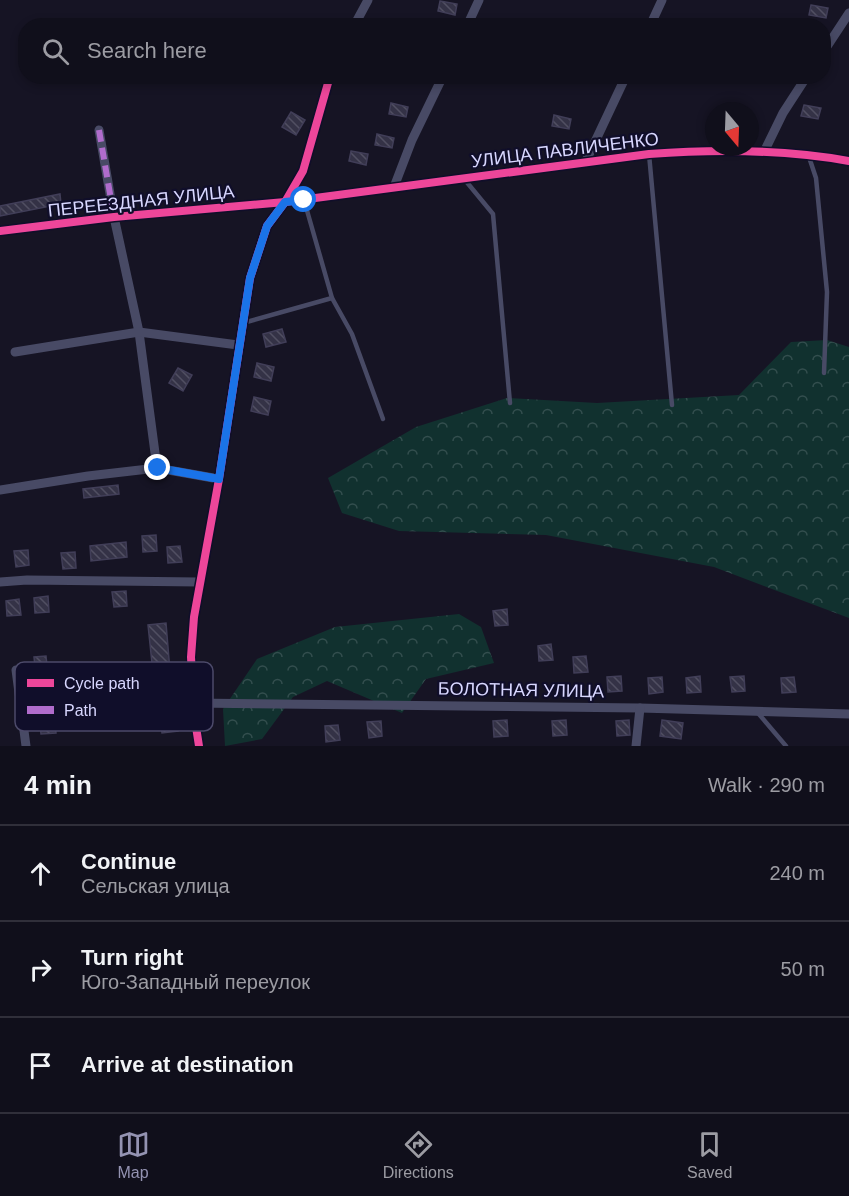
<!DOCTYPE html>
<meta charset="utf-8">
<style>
body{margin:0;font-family:Helvetica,sans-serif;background:#1e1d28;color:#f1f3f6}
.compass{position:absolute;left:705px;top:102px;width:54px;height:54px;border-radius:50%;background:#100f1b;box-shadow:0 3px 9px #0003;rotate:161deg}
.stop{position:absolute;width:18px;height:18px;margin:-14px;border:4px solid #1a73e8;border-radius:50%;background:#fff}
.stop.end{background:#1a73e8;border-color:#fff;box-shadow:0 2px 6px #0008}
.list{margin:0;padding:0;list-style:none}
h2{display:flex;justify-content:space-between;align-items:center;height:78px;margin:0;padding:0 24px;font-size:26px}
h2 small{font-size:20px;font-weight:400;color:#9c9ca3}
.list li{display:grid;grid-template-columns:39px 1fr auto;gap:18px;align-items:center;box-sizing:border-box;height:96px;padding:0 24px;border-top:2px solid #302f3a}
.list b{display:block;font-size:22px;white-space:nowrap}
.list p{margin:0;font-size:20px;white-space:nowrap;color:#9c9ca3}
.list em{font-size:20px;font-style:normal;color:#9c9ca3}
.icon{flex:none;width:33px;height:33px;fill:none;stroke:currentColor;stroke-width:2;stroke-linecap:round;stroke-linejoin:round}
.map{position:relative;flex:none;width:849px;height:746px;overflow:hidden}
.search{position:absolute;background:#100f1b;box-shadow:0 3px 9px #0003;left:18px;right:18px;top:18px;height:66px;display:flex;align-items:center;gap:15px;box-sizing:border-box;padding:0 21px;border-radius:24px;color:#9c9ca3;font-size:22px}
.sheet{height:366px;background:#100f1b}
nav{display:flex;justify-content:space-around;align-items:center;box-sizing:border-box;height:84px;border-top:2px solid #302f3a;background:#100f1b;font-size:16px;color:#9c9ca3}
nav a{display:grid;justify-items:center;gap:3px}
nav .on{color:#9493b2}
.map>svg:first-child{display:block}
.forest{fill:url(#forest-crowns)}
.building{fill:url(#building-back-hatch);stroke:#413e58;stroke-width:1.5}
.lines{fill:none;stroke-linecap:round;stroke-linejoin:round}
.lane{stroke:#484a65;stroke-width:4.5}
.street{stroke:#484a65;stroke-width:9}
.quiet{stroke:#b06ccc;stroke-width:6;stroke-dasharray:12 6;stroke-linecap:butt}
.cycleway-casing{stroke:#100e2a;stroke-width:11}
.cycleway{stroke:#ed469a;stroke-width:8}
.route{stroke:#1a73e8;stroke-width:8}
.labels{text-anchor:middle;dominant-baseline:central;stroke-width:4.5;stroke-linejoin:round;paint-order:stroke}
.street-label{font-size:18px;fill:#d8d7ff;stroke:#100e2a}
.key{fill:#100e2a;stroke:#4c4a6a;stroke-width:1.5}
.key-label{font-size:16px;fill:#d8d7ff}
</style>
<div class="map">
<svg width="849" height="746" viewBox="0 0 849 746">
<defs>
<pattern id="forest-crowns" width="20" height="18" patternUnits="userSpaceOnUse" patternTransform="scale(1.5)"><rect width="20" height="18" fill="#11312f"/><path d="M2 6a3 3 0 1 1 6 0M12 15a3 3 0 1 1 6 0" fill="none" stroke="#334e4e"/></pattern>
<pattern id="building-back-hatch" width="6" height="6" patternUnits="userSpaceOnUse" patternTransform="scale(1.5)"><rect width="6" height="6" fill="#343246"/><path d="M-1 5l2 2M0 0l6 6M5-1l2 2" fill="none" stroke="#514f62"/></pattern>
</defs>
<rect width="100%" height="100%" fill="#161424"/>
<!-- forest -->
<g class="forest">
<polygon points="827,340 849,347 849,618 714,567 546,535 399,531 342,513 328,478 416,427 507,398 597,403 739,395 791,342"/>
<polygon points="459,614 481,627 494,663 426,679 402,713 327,681 293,697 262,739 225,746 223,709 257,659 335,627"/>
</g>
<!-- building -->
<g class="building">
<polygon points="440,1 457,4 455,15 438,11"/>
<polygon points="811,5 828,8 826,18 809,15"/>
<polygon points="391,103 408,107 406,117 389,114"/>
<polygon points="804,105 821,108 818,119 801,116"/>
<polygon points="291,112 305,120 296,135 282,127"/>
<polygon points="554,115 571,119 569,129 552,126"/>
<polygon points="377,134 394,138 392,148 375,145"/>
<polygon points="351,151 368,154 366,165 349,161"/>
<polygon points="60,194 61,204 0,216 0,206"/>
<polygon points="282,329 286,342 266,347 263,334"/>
<polygon points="257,363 274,367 271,381 254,377"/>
<polygon points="178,368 192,375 183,391 169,383"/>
<polygon points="254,397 271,401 268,415 251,411"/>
<polygon points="118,485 119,494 84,498 83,489"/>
<polygon points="156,535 157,551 143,552 142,536"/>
<polygon points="126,542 127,557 91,561 90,546"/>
<polygon points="180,546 182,562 168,563 167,547"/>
<polygon points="28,550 29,565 16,567 14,551"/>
<polygon points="75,552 76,568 63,569 61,553"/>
<polygon points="126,591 127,606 114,607 112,592"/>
<polygon points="48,596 49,612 35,613 34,598"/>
<polygon points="19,599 21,615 7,616 6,601"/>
<polygon points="507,609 508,625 495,626 493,611"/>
<polygon points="166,623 170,671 153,673 148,625"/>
<polygon points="551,644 553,660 539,661 538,646"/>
<polygon points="46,656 49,685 37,686 34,657"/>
<polygon points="586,656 588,672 574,673 573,657"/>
<polygon points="621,676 622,691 608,692 607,677"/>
<polygon points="700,676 701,692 687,693 686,678"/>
<polygon points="744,676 745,691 732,692 730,677"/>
<polygon points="662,677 663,692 649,694 648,678"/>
<polygon points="794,677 796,692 782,693 781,678"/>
<polygon points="173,696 178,731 162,733 158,698"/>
<polygon points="54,712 56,733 41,734 39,714"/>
<polygon points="507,720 508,736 494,737 493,721"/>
<polygon points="566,720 567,735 553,736 552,721"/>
<polygon points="629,720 630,735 617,736 616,721"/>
<polygon points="662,720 683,723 681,739 660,736"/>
<polygon points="381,721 382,736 369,738 367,722"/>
<polygon points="338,725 340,740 326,742 325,726"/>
</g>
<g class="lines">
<!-- lane -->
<g class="lane">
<polyline points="649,154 672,405"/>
<polyline points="809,157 816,178 827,292 824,373"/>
<polyline points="465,180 493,214 510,403"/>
<polyline points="332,298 352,334 383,419"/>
<polyline points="243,323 332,298 304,200"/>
<polyline points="758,713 786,746"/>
</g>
<!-- street -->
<g class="street">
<polyline points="354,26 368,0"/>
<polyline points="467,26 479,0"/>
<polyline points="650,26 662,0"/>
<polyline points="824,51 849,13"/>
<polyline points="99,130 114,217 139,332 157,468"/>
<polyline points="764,152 783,113 807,76"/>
<polyline points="585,163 626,76"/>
<polyline points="394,187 412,140 443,76"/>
<path d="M0,231L114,217L285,202L649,154C717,149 782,149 849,161"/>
<polyline points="15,352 139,332 238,345"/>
<polyline points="0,490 88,476 157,468 219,479"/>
<polyline points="0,582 27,580 199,582"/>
<polyline points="16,670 26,746"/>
<polyline points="194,703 640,708 849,714"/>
<polyline points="199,746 194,714 191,657 194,617 219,479 250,278 267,226 285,202 303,171 330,76"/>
<polyline points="636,746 640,708"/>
</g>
<!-- quiet -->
<polyline class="quiet" points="99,130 114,217"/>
<!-- cycleway casing -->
<g class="cycleway-casing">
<g id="cycleway">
<path d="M0,231L114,217L285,202L649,154C717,149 782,149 849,161"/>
<polyline points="199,746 194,714 191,657 194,617 219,479 250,278 267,226 285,202 303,171 330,76"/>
</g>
</g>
<!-- cycleway -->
<use href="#cycleway" class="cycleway"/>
</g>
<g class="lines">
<!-- route -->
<polyline class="route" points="158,468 219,479 250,278 267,226 285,202 304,200"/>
</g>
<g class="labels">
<!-- street labels -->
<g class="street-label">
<text transform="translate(565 150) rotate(-7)">УЛИЦА ПАВЛИЧЕНКО</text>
<text transform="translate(141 201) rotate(-6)">ПЕРЕЕЗДНАЯ УЛИЦА</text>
<text transform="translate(521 690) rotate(1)">БОЛОТНАЯ УЛИЦА</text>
</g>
</g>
<!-- legend -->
<rect x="15" y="662" width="198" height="69" rx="9" class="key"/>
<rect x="27" y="679" width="27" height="8" fill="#ed469a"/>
<rect x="27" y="706" width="27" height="8" fill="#b06ccc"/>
<g class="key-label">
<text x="64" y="689">Cycle path</text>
<text x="64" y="716">Path</text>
</g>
</svg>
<svg class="compass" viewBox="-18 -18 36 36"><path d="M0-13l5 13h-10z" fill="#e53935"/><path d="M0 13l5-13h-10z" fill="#9c9ca3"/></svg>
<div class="stop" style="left:304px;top:200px"></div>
<div class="stop end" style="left:158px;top:468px"></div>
<div class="search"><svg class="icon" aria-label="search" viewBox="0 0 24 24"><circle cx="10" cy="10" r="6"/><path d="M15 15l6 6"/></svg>Search here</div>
</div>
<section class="sheet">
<h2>4 min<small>Walk · 290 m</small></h2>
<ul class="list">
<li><svg class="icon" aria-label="ahead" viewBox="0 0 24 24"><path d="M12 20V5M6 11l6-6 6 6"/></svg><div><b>Continue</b><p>Сельская улица</p></div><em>240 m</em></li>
<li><svg class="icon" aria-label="right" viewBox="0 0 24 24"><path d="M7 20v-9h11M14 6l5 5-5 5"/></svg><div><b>Turn right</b><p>Юго-Западный переулок</p></div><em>50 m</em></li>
<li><svg class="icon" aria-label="arrive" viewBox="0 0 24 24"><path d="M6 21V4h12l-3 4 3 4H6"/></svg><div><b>Arrive at destination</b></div></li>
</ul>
</section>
<nav>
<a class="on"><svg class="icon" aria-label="map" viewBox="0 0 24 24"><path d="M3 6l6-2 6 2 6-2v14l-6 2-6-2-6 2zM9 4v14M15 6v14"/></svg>Map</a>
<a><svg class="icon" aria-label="directions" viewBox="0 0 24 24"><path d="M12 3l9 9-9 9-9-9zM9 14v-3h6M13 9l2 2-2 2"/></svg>Directions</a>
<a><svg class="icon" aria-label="saved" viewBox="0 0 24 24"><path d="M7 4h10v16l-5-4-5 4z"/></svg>Saved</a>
</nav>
